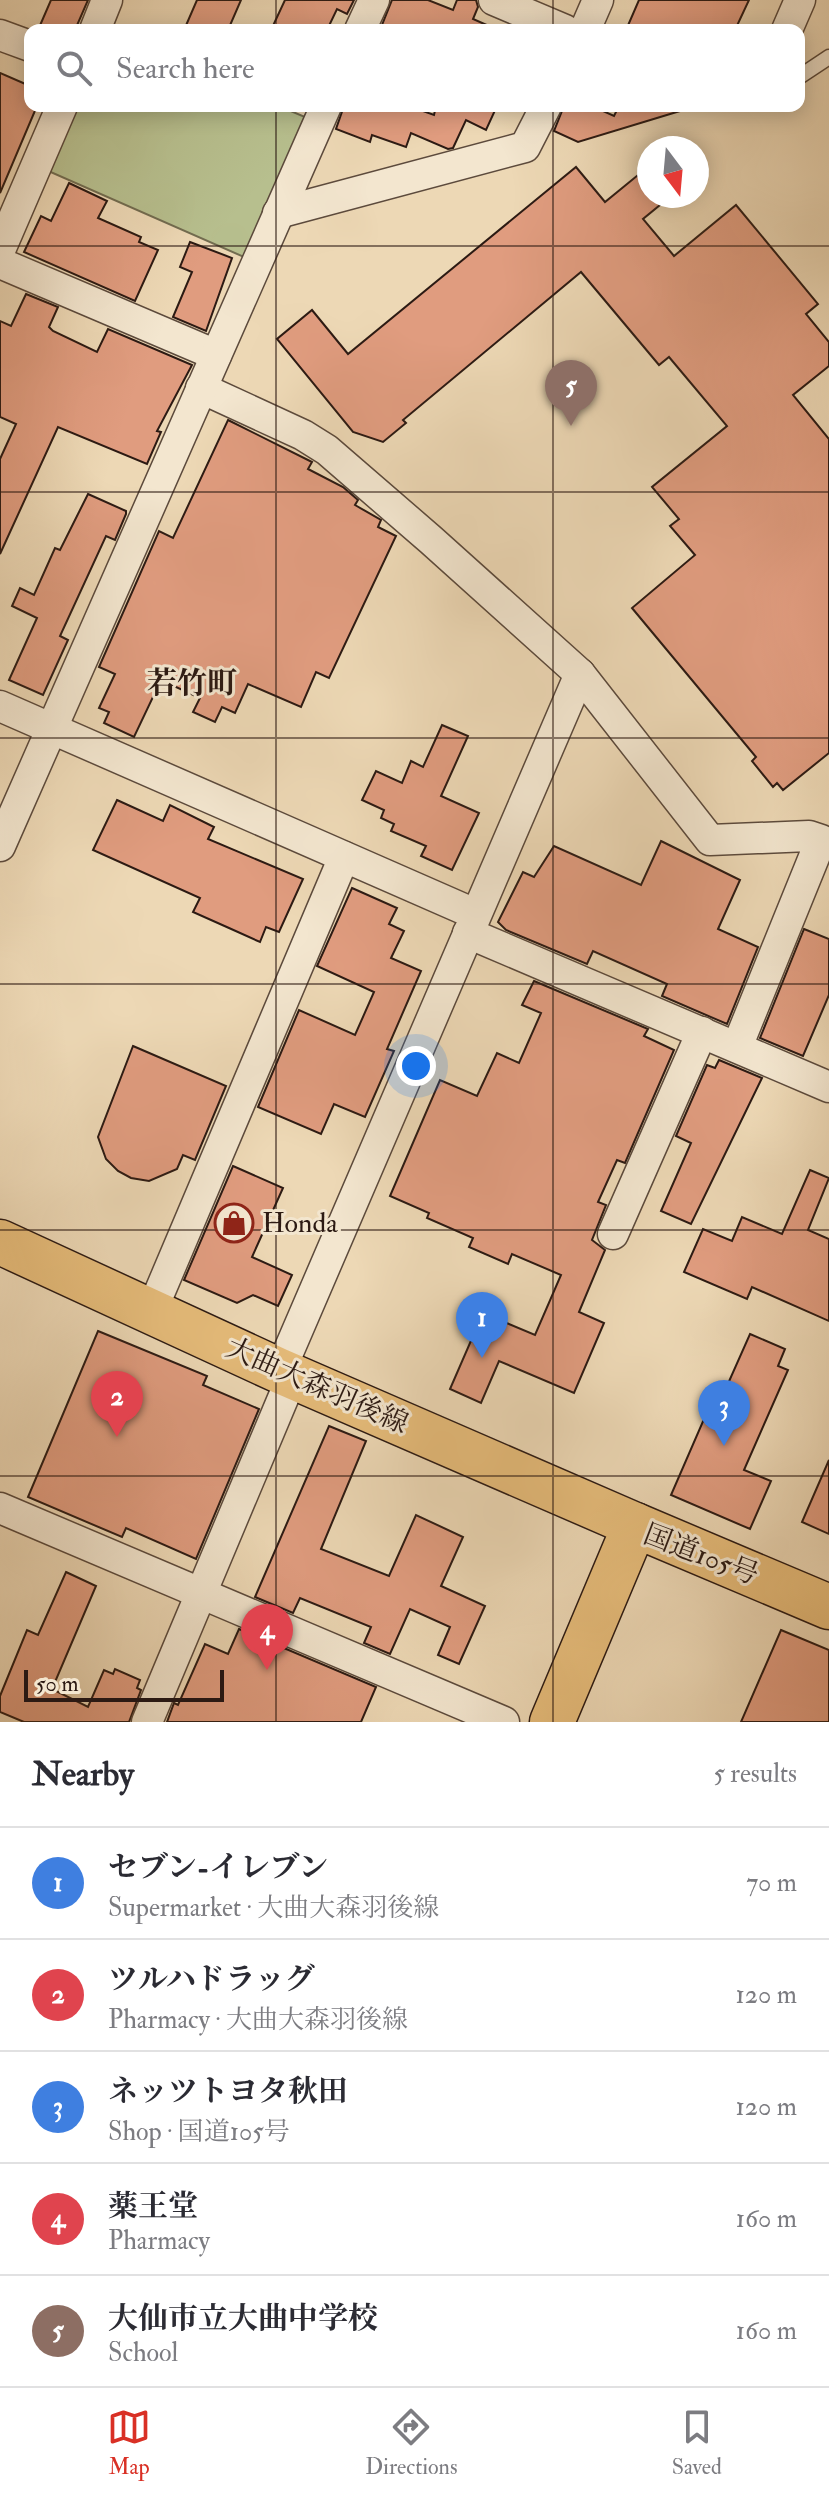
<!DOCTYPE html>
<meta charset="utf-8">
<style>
body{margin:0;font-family:"IM FELL Double Pica","Noto Serif JP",serif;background:#f2f2f3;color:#2b2b33}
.compass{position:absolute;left:637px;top:136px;width:72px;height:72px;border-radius:50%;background:#fff;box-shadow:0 4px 20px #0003;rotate:164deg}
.scale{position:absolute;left:24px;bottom:20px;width:200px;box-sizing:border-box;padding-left:8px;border:4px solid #2c1a13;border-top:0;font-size:22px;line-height:28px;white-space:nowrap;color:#2c1a13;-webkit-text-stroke:6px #f3e6cf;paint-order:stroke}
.you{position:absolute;left:416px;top:1066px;width:28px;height:28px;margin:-20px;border:6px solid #fff;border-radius:50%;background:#1a73e8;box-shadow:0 0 0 12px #1a73e833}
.badge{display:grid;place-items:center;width:52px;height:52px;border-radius:50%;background:#d93025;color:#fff;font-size:26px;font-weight:700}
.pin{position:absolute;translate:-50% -66px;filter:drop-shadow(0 2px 4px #0008)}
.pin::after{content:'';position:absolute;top:42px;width:28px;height:24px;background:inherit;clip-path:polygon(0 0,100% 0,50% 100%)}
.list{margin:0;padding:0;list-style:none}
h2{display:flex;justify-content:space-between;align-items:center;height:104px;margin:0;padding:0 32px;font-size:34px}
h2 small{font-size:26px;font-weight:400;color:#7c7c81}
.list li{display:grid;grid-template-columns:52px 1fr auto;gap:24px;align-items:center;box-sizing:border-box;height:112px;padding:0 32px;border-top:2px solid #e1e1e2}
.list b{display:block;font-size:30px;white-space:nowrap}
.list p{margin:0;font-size:26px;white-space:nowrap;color:#7c7c81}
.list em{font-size:26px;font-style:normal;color:#7c7c81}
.icon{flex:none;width:44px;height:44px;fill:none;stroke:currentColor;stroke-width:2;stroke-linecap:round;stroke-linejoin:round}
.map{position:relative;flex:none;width:829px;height:1722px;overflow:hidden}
.search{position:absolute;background:#fff;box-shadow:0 4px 20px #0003;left:24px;right:24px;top:24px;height:88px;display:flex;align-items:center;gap:20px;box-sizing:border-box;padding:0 28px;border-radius:16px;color:#7c7c81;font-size:30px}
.sheet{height:664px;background:#fff}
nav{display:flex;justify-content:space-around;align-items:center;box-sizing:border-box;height:112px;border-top:2px solid #e1e1e2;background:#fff;font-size:22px;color:#7c7c81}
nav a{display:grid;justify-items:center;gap:4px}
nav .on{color:#d93025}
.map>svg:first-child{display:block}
.green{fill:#b7bf8e;stroke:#726c50;stroke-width:2}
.building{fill:#e09c7f;stroke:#2c1a13;stroke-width:2}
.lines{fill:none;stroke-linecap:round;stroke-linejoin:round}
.lane-casing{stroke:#5c4a3c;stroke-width:17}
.street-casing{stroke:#5c4a3c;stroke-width:33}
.primary-casing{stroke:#2c1a13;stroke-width:47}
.highway-casing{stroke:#2c1a13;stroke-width:47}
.lane{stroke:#f3e6cf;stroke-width:14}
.street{stroke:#f3e6cf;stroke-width:30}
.primary{stroke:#e6bc7a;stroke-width:44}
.highway{stroke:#e6bc7a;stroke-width:44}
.grid{fill:none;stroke:#2c1a13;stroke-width:2;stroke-opacity:0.55}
.labels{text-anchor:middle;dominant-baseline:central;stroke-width:6;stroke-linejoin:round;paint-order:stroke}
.poi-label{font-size:28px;fill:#2c1a13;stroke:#f3e6cf;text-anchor:start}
.street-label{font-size:28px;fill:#2c1a13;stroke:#f3e6cf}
.neighbourhood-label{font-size:30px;font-weight:bold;fill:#2c1a13;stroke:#f3e6cf}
</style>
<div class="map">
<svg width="829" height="1722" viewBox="0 0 829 1722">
<rect width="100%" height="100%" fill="#edd8b5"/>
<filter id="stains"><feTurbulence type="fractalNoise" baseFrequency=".0025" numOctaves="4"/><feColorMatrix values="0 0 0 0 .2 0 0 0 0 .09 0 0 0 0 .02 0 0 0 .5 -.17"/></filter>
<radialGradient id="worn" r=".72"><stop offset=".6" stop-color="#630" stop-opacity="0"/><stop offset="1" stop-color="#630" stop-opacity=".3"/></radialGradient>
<!-- green -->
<polygon class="green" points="75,106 279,106 305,117 244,257 46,170"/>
<!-- building -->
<g class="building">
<polygon points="51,0 88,0 75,30 38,30"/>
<polygon points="197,0 241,0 228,30 184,30"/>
<polygon points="285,0 354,0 347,14 337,9 327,30 271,30"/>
<polygon points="392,0 428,0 453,10 457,0 476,0 478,7 473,19 498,30 380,30"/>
<polygon points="639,0 749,0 735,30 626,30"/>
<polygon points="0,73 30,86 30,106 37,106 0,193"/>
<polygon points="344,106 409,106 434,115 436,106 497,106 486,130 466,120 453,148 448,149 411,133 406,147 372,135 370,142 336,129"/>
<polygon points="564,106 592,106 614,116 619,106 679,106 680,111 578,142 554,131"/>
<polygon points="649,166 649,196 671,196 643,219 674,256 736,205 818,304 806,314 829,342 829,366 793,395 829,439 829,753 783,790 777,783 773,787 752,761 756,757 632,608 695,555 670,526 679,519 652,487 727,426 669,357 659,365 581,272 403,420 406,423 383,442 353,432 277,339 312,310 348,354 576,167 605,202"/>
<polygon points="69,183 107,201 98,218 141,237 139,242 158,250 135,301 24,252 41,216 51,221"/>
<polygon points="190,242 232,258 206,331 173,317 192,272 180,267"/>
<polygon points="26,294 58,307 49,327 53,331 97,352 108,329 192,365 157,431 161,432 147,464 58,427 0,554 0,459 16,424 0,417 0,321 11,326"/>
<polygon points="228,420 312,462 308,469 343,487 358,500 355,505 381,520 378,527 396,536 329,678 316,672 301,707 248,684 235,713 222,707 215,722 193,712 200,698 161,680 134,737 104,723 109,712 99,708 115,674 99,667 159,531 173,538"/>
<polygon points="88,494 126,511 126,514 115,540 106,536 60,636 68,640 43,695 9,680 37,618 12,606 20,588 34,595 55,548 60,550"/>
<polygon points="442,725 468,736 441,796 479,813 452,870 421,856 426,846 391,831 394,824 381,818 384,810 362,800 376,771 402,783 411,761 423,767"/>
<polygon points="117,800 163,821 170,805 214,827 208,839 303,879 279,932 266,927 260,942 229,928 193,912 200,898 93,850"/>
<polygon points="661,841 740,880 718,929 758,947 727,1024 662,996 667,984 593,951 587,964 506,930 498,922 523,872 534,877 554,846 641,885"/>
<polygon points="352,888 397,908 389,924 404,931 391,958 421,971 387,1049 394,1051 365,1117 334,1104 321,1134 258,1107 299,1010 355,1035 374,992 317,966"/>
<polygon points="804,929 829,939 829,995 803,1056 760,1038"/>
<polygon points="534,981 648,1029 644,1036 674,1050 625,1163 617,1160 598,1202 606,1205 592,1240 605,1250 579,1312 604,1323 574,1393 499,1361 481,1403 450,1389 483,1313 535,1335 561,1275 512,1254 508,1264 469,1247 473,1238 427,1218 429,1213 390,1196 440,1080 477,1096 497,1053 519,1063 541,1013 522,1005"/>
<polygon points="133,1046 226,1086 195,1160 183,1155 177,1169 149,1181 131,1178 118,1171 106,1159 98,1137"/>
<polygon points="719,1060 762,1078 691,1224 661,1211 691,1143 676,1136 707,1065 715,1068"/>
<polygon points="233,1166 283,1188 252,1257 292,1275 278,1306 253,1295 237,1303 184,1280"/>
<polygon points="810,1170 829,1178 808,1230 829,1239 829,1321 752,1287 747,1299 684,1272 703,1229 732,1241 742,1217 782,1234"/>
<polygon points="98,1331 207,1376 203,1385 259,1409 196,1559 126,1528 122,1537 28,1497"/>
<polygon points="750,1334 785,1349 778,1366 788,1370 744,1470 771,1481 750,1529 671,1495 704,1419 711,1422"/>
<polygon points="329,1426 366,1441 321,1549 389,1576 416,1515 463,1537 441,1586 485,1606 459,1664 438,1655 450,1627 410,1609 390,1654 364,1643 371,1627 300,1598 293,1613 255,1597"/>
<polygon points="829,1460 829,1534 802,1522"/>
<polygon points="66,1572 96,1586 52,1689 88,1707 104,1670 113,1674 115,1669 140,1680 137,1688 141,1690 129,1722 24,1722 0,1712 0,1696 27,1630 38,1635"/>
<polygon points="239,1629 376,1687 361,1722 167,1722 174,1703 178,1705 205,1644 228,1654"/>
<polygon points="781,1630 829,1650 829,1722 741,1722"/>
</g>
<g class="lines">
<!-- lane casing -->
<g class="lane-casing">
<polyline id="lane" points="799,77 829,57"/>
</g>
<!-- street casing -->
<g class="street-casing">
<g id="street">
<polyline points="494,0 565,30"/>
<polyline points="95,30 107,0"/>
<polyline points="360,30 374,0"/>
<polyline points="585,30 598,0"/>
<polyline points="787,30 800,0"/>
<polyline points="0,35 30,46"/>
<polyline points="278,213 525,147 546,106"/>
<polyline points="0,250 62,106"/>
<polyline points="0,263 216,355"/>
<polyline points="201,388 303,435 327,450 431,540 580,674 710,840 809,836 821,840 737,1047"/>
<polyline points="0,706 475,914"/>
<polyline points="0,846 326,106"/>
<polyline points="468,933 829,1087"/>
<polyline points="613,1234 702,1032"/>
<polyline points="152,1310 344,857"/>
<polyline points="280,1371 580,674"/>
<polyline points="0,1508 504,1722"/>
<polyline points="147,1722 292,1377"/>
</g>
</g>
<!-- primary casing -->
<g class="primary-casing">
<polyline id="primary" points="0,1242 280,1371 635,1525"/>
</g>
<!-- highway casing -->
<g class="highway-casing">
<polyline id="highway" points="552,1722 635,1525 829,1607"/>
</g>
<!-- lane -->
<use href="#lane" class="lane"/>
<!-- street -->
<use href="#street" class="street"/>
<!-- primary -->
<use href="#primary" class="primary"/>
<!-- highway -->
<use href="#highway" class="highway"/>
</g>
<!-- grid -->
<path class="grid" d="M276,0V30M553,0V30M276,106V1722M553,106V1722M0,246H829M0,492H829M0,738H829M0,984H829M0,1230H829M0,1476H829"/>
<!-- icons -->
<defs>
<g id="shop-ring" transform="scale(2)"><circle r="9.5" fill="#f3e6cf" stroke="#8f2418" stroke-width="1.5"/><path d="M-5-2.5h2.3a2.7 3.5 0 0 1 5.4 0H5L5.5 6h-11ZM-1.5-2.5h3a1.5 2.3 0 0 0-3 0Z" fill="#8f2418"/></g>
</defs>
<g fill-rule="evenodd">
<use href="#shop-ring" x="234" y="1223"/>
</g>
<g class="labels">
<!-- poi labels -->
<g class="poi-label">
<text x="262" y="1223">Honda</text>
</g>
<!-- street labels -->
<g class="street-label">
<text transform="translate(317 1386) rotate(24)">大曲大森羽後線</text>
<text transform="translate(701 1555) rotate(21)">国道105号</text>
</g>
<!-- neighbourhood labels -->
<g class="neighbourhood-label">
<text x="192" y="683">若竹町</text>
</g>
</g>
<rect width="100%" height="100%" filter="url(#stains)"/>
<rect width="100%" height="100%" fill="url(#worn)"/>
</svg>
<svg class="compass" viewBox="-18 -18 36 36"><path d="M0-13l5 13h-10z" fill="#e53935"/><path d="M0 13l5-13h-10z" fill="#7c7c81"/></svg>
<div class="scale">50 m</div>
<div class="you"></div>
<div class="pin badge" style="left:482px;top:1358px;background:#3f7fe0">1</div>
<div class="pin badge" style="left:117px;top:1437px;background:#e0444e">2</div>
<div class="pin badge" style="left:724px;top:1446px;background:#3f7fe0">3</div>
<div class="pin badge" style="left:267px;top:1670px;background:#e0444e">4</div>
<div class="pin badge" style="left:571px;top:426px;background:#8d6e63">5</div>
<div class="search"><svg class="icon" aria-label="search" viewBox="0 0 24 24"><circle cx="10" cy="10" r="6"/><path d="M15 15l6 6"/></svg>Search here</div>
</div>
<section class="sheet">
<h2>Nearby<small>5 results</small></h2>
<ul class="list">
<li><span class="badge" style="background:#3f7fe0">1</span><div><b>セブン-イレブン</b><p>Supermarket · 大曲大森羽後線</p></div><em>70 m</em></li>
<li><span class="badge" style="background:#e0444e">2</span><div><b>ツルハドラッグ</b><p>Pharmacy · 大曲大森羽後線</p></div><em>120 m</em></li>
<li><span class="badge" style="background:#3f7fe0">3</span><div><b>ネッツトヨタ秋田</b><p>Shop · 国道105号</p></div><em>120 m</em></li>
<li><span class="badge" style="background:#e0444e">4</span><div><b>薬王堂</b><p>Pharmacy</p></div><em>160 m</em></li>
<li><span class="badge" style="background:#8d6e63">5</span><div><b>大仙市立大曲中学校</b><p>School</p></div><em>160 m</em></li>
</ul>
</section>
<nav>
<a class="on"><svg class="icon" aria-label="map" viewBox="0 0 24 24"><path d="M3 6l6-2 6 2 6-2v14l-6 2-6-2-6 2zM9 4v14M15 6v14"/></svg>Map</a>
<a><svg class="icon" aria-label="directions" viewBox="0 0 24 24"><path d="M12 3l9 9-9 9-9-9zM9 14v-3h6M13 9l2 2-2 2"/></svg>Directions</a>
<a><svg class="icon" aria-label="saved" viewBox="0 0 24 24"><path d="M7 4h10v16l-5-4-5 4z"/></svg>Saved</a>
</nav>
